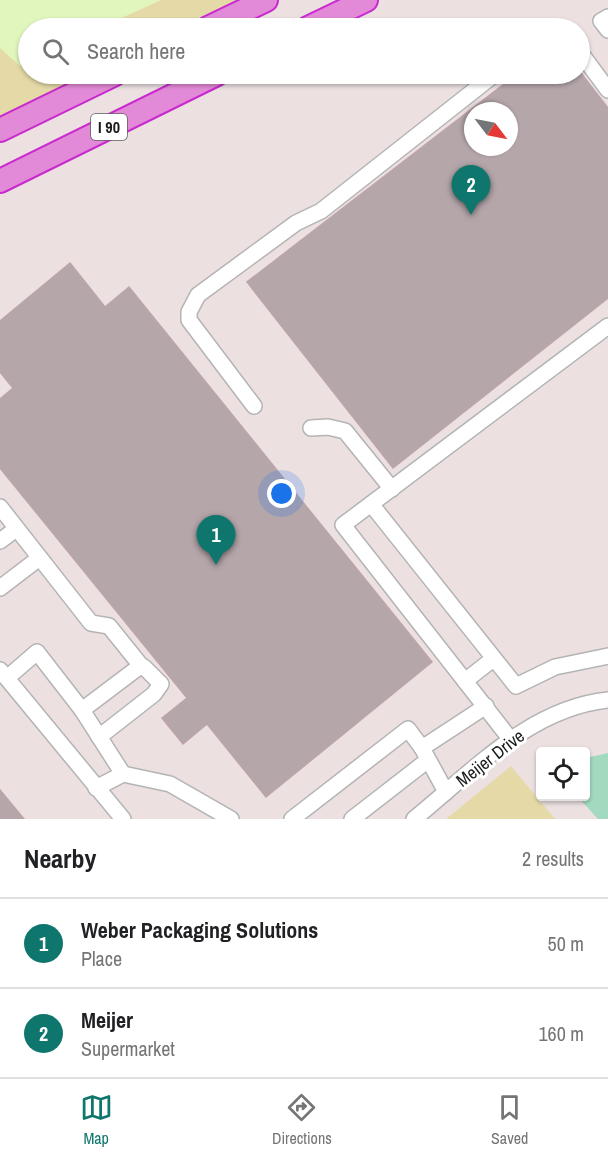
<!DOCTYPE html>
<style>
body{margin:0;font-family:"Archivo Narrow",sans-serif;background:#f6f6f6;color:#202124}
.controls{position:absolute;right:18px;bottom:18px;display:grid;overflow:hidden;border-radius:6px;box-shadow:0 2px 4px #0004}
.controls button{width:54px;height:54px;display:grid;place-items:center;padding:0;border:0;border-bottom:2px solid #e0e0e0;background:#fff;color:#202124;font:30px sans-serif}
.compass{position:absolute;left:464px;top:102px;width:54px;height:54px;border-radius:50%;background:#fff;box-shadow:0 2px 4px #0004;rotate:122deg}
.you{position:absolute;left:282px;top:494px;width:21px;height:21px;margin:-15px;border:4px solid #fff;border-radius:50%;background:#1a73e8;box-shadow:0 0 0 9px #1a73e833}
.badge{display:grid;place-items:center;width:39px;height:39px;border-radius:50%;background:#0f766e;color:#fff;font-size:20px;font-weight:700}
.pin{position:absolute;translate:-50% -50px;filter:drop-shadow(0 2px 3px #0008)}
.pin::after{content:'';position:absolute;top:32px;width:21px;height:18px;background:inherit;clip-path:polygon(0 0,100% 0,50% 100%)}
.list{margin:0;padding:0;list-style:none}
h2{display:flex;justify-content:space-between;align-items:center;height:78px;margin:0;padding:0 24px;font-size:26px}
h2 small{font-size:20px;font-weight:400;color:#757577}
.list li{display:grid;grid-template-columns:39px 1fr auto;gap:18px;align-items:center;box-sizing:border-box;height:90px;padding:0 24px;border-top:2px solid #e0e0e0}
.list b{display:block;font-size:22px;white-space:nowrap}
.list p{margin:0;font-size:20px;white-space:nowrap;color:#757577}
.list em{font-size:20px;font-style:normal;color:#757577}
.icon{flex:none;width:33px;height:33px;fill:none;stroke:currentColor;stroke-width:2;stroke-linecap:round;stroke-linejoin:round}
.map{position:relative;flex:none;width:608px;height:819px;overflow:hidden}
.search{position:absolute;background:#fff;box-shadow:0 2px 4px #0004;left:18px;right:18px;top:18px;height:66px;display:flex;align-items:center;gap:15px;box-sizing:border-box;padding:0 21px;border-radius:33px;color:#757577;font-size:22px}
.sheet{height:258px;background:#fff}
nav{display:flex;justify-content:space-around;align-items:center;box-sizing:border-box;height:84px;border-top:2px solid #e0e0e0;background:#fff;font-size:16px;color:#757577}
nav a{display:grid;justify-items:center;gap:3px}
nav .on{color:#0f766e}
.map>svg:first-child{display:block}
.grass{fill:#e5daa7}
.park{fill:#e0f6bd}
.water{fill:#a2d9bf}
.building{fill:#b5a6aa;stroke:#bda4aa;stroke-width:1.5;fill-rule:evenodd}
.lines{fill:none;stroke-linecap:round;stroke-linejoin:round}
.minor-casing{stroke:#b4b4b4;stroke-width:18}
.highway-casing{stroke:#c92ace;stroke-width:26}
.minor{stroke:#fff;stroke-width:15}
.highway{stroke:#e28ad7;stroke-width:22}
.labels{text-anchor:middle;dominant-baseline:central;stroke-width:6;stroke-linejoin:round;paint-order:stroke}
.shield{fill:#fff;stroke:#5f5f5f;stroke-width:1.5}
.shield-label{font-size:16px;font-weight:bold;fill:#1b1b1b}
.street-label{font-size:18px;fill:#1b1b1b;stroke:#fff}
</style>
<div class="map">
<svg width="608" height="819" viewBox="0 0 608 819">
<rect width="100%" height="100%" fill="#ece0e1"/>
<!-- grass -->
<g class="grass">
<polygon points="39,0 266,0 208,28 28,28 28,74 115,74 0,127 0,19"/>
<polygon points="511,766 555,819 446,819"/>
</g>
<!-- park -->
<polygon class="park" points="0,0 161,0 100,28 28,28 28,62 20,66 0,48"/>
<!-- water -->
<polygon class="water" points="608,753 608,819 598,819 578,797 586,796 586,758"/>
<!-- building -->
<g class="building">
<path d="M580,72L608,108V298L393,468L247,282L517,74ZM473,111H509V147H473Z"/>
<polygon points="70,263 105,307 129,287 432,662 266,797 207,724 183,744 162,718 187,698 0,468 0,399 13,388 0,372 0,321"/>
<polygon points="0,790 24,819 0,819"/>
</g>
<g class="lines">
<!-- minor casing -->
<g class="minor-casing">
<g id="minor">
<polyline points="608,17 601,21 608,30"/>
<polyline points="580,52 608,90"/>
<polyline points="254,406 189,320 189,312 198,295 296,223 321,211 495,74"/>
<polyline points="311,428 328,427 345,431 392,489"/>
<polyline points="371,504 516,686 555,667 608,656"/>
<polyline points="0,507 91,623 109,626 142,667"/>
<polyline points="0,541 16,529"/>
<polyline points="0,588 38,559"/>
<polyline points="0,670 123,819"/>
<polyline points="7,678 37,652 82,710 123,774"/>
<polyline points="465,681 493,659"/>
<polyline points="82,710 139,667 144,667 161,684 154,694 99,737"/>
<polyline points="511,740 343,525 608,326"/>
<polyline points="422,748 486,706"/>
<polyline points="96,788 123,774 170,784 231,819"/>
<polyline points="292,819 408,729 422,748 446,792"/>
<polyline points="352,819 428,760"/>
<path d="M414,819C472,772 530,708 608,700"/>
</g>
</g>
<!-- highway casing -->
<g class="highway-casing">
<g id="highway">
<polyline points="208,28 266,0"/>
<polyline points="308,28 366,0"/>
<polyline points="0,130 115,74"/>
<polyline points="0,181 217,74"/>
</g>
</g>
<!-- minor -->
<use href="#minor" class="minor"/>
<!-- highway -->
<use href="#highway" class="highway"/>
</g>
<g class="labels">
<!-- shield labels -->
<rect class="shield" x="91" y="114" width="36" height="26" rx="4.5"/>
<g class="shield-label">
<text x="109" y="127">I 90</text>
</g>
<!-- street labels -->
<g class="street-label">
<text transform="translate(490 758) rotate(-38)">Meijer Drive</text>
</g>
</g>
</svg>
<div class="controls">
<button><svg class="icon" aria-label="locate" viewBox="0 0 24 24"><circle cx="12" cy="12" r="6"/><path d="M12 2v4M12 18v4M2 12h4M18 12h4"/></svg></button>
</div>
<svg class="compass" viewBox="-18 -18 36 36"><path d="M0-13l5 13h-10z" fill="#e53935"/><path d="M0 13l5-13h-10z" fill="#757577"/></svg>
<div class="you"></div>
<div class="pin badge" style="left:216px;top:565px">1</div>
<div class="pin badge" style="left:471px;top:215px">2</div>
<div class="search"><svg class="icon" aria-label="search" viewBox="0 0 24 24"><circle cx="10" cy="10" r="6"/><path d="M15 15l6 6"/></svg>Search here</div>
</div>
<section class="sheet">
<h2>Nearby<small>2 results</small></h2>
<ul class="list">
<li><span class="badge">1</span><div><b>Weber Packaging Solutions</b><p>Place</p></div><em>50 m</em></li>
<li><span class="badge">2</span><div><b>Meijer</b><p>Supermarket</p></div><em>160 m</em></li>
</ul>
</section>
<nav>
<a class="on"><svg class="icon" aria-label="map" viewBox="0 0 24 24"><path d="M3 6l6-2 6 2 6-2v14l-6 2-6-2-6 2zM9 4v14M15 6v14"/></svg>Map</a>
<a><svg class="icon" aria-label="directions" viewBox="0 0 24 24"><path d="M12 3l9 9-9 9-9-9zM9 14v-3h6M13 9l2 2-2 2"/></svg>Directions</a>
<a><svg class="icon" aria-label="saved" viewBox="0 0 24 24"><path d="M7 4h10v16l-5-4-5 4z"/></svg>Saved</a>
</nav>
